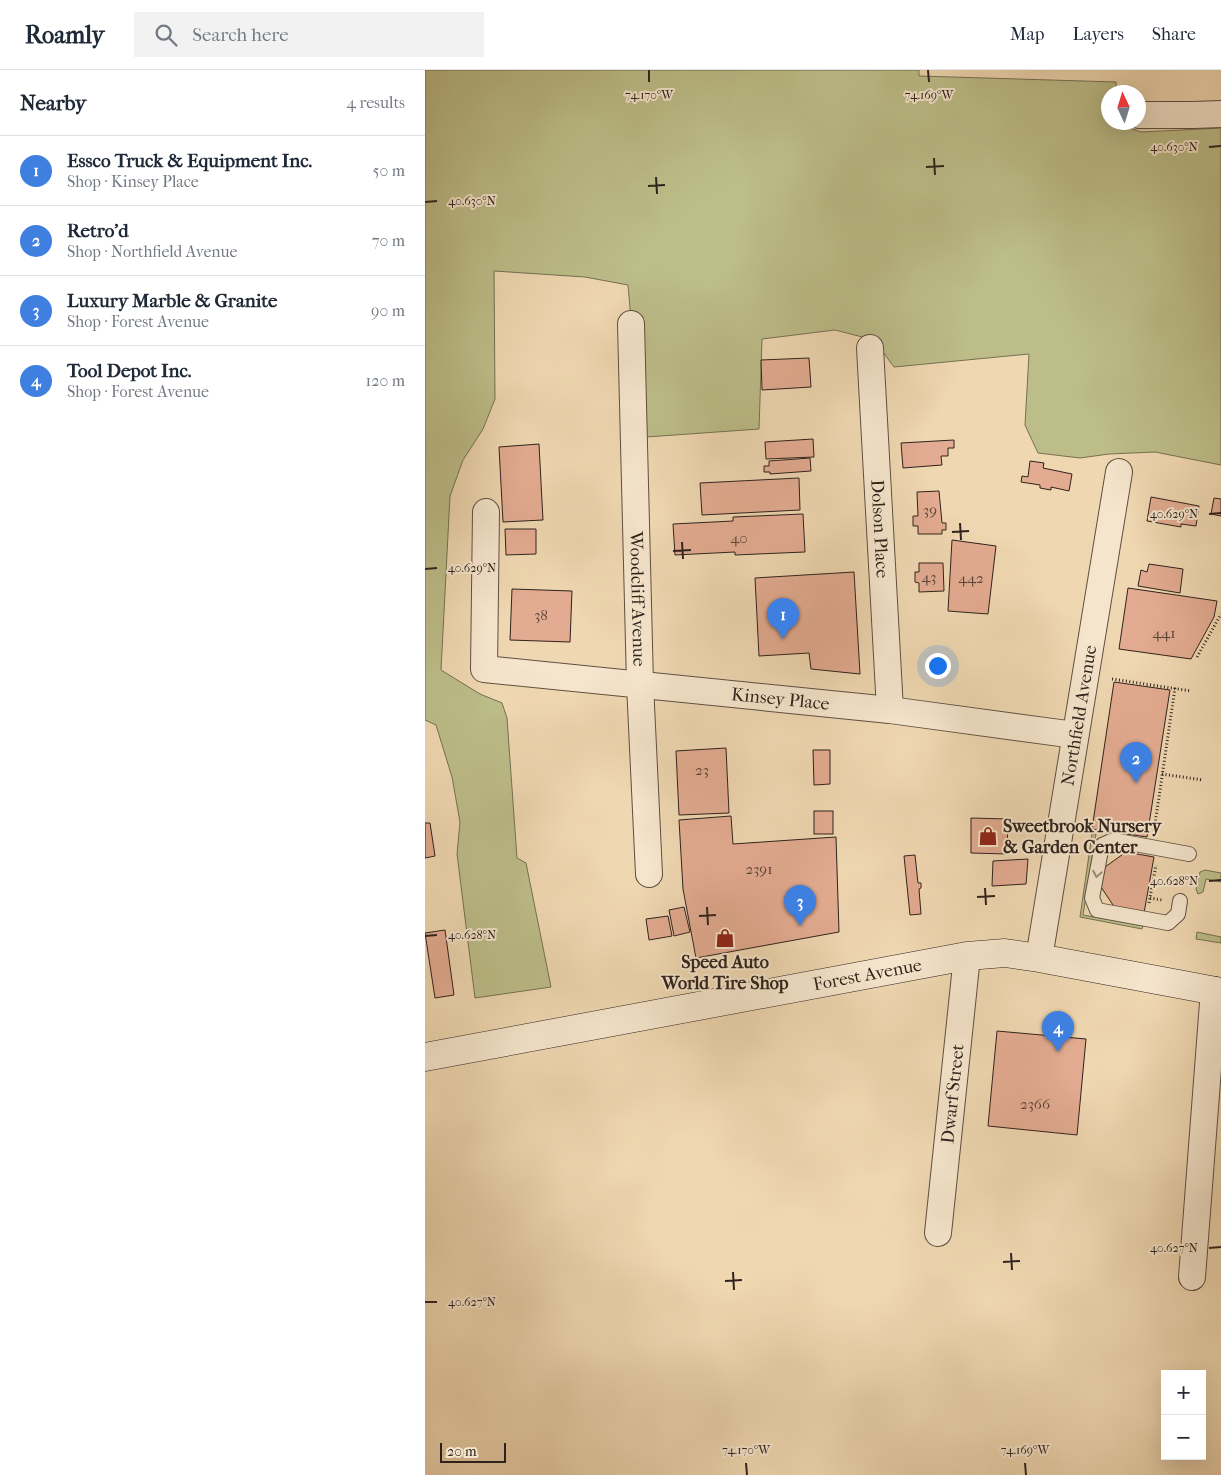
<!DOCTYPE html>
<meta charset="utf-8">
<style>
body{margin:0;font-family:"IM FELL French Canon",serif;background:#f2f2f3;color:#1f2937}
.controls{position:absolute;right:15px;bottom:15px;display:grid;overflow:hidden;border-radius:0px;box-shadow:0 5px 20px #0002}
.controls button{width:45px;height:45px;display:grid;place-items:center;padding:0;border:0;border-bottom:1px solid #e0e1e3;background:#fff;color:#1f2937;font:25px sans-serif}
.compass{position:absolute;left:676px;top:15px;width:45px;height:45px;border-radius:50%;background:#fff;box-shadow:0 5px 20px #0002;rotate:356deg}
.scale{position:absolute;left:15px;bottom:12px;width:66px;box-sizing:border-box;padding-left:5px;border:2px solid #2f221d;border-top:0;font-size:14px;line-height:18px;white-space:nowrap;color:#2f221d;-webkit-text-stroke:4px #f5e5cc;paint-order:stroke}
.you{position:absolute;left:512px;top:595px;width:18px;height:18px;margin:-12px;border:4px solid #fff;border-radius:50%;background:#1a73e8;box-shadow:0 0 0 8px #1a73e833}
.badge{display:grid;place-items:center;width:32px;height:32px;border-radius:50%;background:#8f2418;color:#fff;font-size:16px;font-weight:700}
.pin{position:absolute;translate:-50% -41px;filter:drop-shadow(0 1px 2px #0008)}
.pin::after{content:'';position:absolute;top:26px;width:18px;height:15px;background:inherit;clip-path:polygon(0 0,100% 0,50% 100%)}
.list{margin:0;padding:0;list-style:none}
h2{display:flex;justify-content:space-between;align-items:center;height:65px;margin:0;padding:0 20px;font-size:21px}
h2 small{font-size:16px;font-weight:400;color:#747a83}
.list li{display:grid;grid-template-columns:32px 1fr auto;gap:15px;align-items:center;box-sizing:border-box;height:70px;padding:0 20px;border-top:1px solid #e0e1e3}
.list b{display:block;font-size:19px;white-space:nowrap}
.list p{margin:0;font-size:16px;white-space:nowrap;color:#747a83}
.list em{font-size:16px;font-style:normal;color:#747a83}
.icon{flex:none;width:28px;height:28px;fill:none;stroke:currentColor;stroke-width:2;stroke-linecap:round;stroke-linejoin:round}
.map{position:relative;flex:none;width:796px;height:1405px;overflow:hidden}
header{display:flex;align-items:center;gap:30px;box-sizing:border-box;height:70px;padding:0 25px;background:#fff;border-bottom:1px solid #e0e1e3}
header strong{font-size:24px}
nav{display:flex;gap:28px;margin-inline-start:auto;font-size:18px}
.search{width:350px;height:45px;background:#f2f2f3;display:flex;align-items:center;gap:12px;box-sizing:border-box;padding:0 18px;border-radius:0px;color:#747a83;font-size:19px}
main{display:flex}
aside{flex:1;background:#fff}
.map>svg:first-child{display:block}
.green{fill:#bcbd89;stroke:#767053}
.building{fill:#e3ab91;stroke:#2f221d}
.lines{fill:none;stroke-linecap:round;stroke-linejoin:round}
.lane-casing{stroke:#5f4f42;stroke-width:16}
.street-casing{stroke:#5f4f42;stroke-width:28}
.secondary-casing{stroke:#2f221d;stroke-width:29}
.path{stroke:#2f221d;stroke-width:3;stroke-dasharray:1 2.5;stroke-linecap:butt}
.lane{stroke:#f5e5cc;stroke-width:14}
.street{stroke:#f5e5cc;stroke-width:26}
.secondary{stroke:#f5e5cc;stroke-width:28}
.oneway{stroke:#9c8d7d}
.ticks{fill:none;stroke:#2f221d;stroke-width:2}
.labels{text-anchor:middle;dominant-baseline:central;stroke-width:4;stroke-linejoin:round;paint-order:stroke}
.number-label{font-size:15px;fill:#5c443a}
.street-label{font-size:18px;fill:#2f221d;stroke:#f5e5cc}
.poi-label{font-size:18px;font-weight:bold;fill:#2f221d;stroke:#f5e5cc;text-anchor:start}
.ticks-label{font-size:12px;text-anchor:middle;fill:#2f221d;stroke:#f5e5cc;stroke-width:4;stroke-linejoin:round;paint-order:stroke}
</style>
<header>
<strong>Roamly</strong>
<div class="search"><svg class="icon" aria-label="search" viewBox="0 0 24 24"><circle cx="10" cy="10" r="6"/><path d="M15 15l6 6"/></svg>Search here</div>
<nav><a>Map</a><a>Layers</a><a>Share</a></nav>
</header>
<main>
<aside>
<h2>Nearby<small>4 results</small></h2>
<ul class="list">
<li><span class="badge" style="background:#3f7fe0">1</span><div><b>Essco Truck &amp; Equipment Inc.</b><p>Shop · Kinsey Place</p></div><em>50 m</em></li>
<li><span class="badge" style="background:#3f7fe0">2</span><div><b>Retro'd</b><p>Shop · Northfield Avenue</p></div><em>70 m</em></li>
<li><span class="badge" style="background:#3f7fe0">3</span><div><b>Luxury Marble &amp; Granite</b><p>Shop · Forest Avenue</p></div><em>90 m</em></li>
<li><span class="badge" style="background:#3f7fe0">4</span><div><b>Tool Depot Inc.</b><p>Shop · Forest Avenue</p></div><em>120 m</em></li>
</ul>
</aside>
<div class="map">
<svg width="796" height="1405" viewBox="0 0 796 1405">
<rect width="100%" height="100%" fill="#efd7b1"/>
<filter id="stains"><feTurbulence type="fractalNoise" baseFrequency=".004" numOctaves="4"/><feColorMatrix values="0 0 0 0 .2 0 0 0 0 .09 0 0 0 0 .02 0 0 0 .5 -.17"/></filter>
<radialGradient id="worn" r=".72"><stop offset=".6" stop-color="#630" stop-opacity="0"/><stop offset="1" stop-color="#630" stop-opacity=".3"/></radialGradient>
<!-- green -->
<g class="green">
<polygon points="0,0 494,0 494,6 691,12 691,22 684,22 684,52 690,53 716,62 796,58 796,395 730,382 684,384 655,388 613,383 600,355 604,284 469,297 449,270 410,260 337,269 334,359 221,367 215,351 203,215 160,207 69,201 70,329 58,359 38,390 25,426 16,600 55,624 77,633 82,648 92,788 101,793 126,917 50,928 32,784 35,752 27,707 11,655 0,650"/>
<polygon points="667,764 671,764 658,845 718,856 717,859 655,847"/>
<polygon points="780,800 796,803 796,812 781,809 778,822 773,824 771,819 775,802"/>
<polygon points="772,862 796,867 796,873 771,869"/>
</g>
<!-- building -->
<g class="building">
<polygon points="384,288 386,317 337,320 336,290"/>
<polygon points="388,369 389,387 341,389 340,372"/>
<polygon points="529,370 529,378 523,378 523,386 516,386 517,395 478,398 476,373"/>
<polygon points="114,374 118,450 78,452 74,377"/>
<polygon points="385,388 386,401 345,404 345,402 339,402 339,396 344,396 344,391"/>
<polygon points="605,391 619,393 618,398 647,404 644,421 626,417 626,420 615,418 615,415 596,412 597,406 603,407"/>
<polygon points="374,408 375,440 277,445 275,413"/>
<polygon points="514,421 517,453 521,453 521,460 517,460 517,464 493,464 493,456 488,456 488,446 493,446 492,422"/>
<polygon points="726,427 774,436 771,456 756,454 756,457 722,451"/>
<polygon points="789,428 796,429 796,446 786,444"/>
<polygon points="378,444 380,482 310,485 310,482 250,485 248,454 308,451 308,447"/>
<polygon points="80,459 111,459 111,484 81,485"/>
<polygon points="527,470 571,476 563,544 523,541"/>
<polygon points="494,493 518,493 519,521 494,522 494,513 490,512 490,502 494,502"/>
<polygon points="724,494 758,499 755,523 713,516 716,500 722,502"/>
<polygon points="429,502 435,604 386,599 384,583 334,586 330,508"/>
<polygon points="703,518 792,531 789,547 766,589 694,579"/>
<polygon points="87,519 147,521 145,572 85,570"/>
<polygon points="689,612 745,620 722,767 667,759"/>
<polygon points="301,678 304,743 254,745 251,681"/>
<polygon points="388,680 405,680 405,714 389,715"/>
<rect x="389" y="741" width="19" height="23"/>
<polygon points="306,746 308,774 411,767 414,862 271,888 258,819 254,750"/>
<polygon points="546,748 583,749 582,784 546,783"/>
<polygon points="0,753 5,753 10,786 0,788"/>
<polygon points="701,782 729,787 719,843 690,838 676,817 680,797"/>
<polygon points="490,785 493,813 496,813 496,818 494,819 496,844 485,845 479,786"/>
<polygon points="603,789 601,814 567,816 568,791"/>
<polygon points="259,837 265,862 249,866 244,840"/>
<polygon points="243,846 247,866 224,870 221,849"/>
<polygon points="20,860 29,925 10,928 0,863"/>
<polygon points="572,961 661,969 652,1065 563,1056"/>
</g>
<g class="lines">
<!-- lane casing -->
<g class="lane-casing">
<polyline id="lane" points="755,831 753,844 743,853 672,840 667,828 677,775 688,770 764,784"/>
</g>
<!-- street casing -->
<g class="street-casing">
<g id="street">
<polyline points="714,45 769,45 796,44"/>
<path id="s1" d="M206,254L215,614L224,804"/>
<path id="s2" d="M445,278L465,640"/>
<path id="s3" d="M61,442L59,599L465,640L650,665"/>
<path id="s4" d="M614,888L694,402"/>
<path id="s5" d="M513,1163L542,886"/>
<polyline points="767,1207 789,920"/>
</g>
</g>
<!-- secondary casing -->
<g class="secondary-casing">
<g id="secondary">
<path id="s6" d="M0,987L542,886L580,883L614,888L796,922"/>
</g>
</g>
<!-- path -->
<g class="path">
<polyline points="772,587 796,544"/>
<polyline points="687,609 766,621"/>
<polyline points="737,704 778,710"/>
<polyline points="729,761 750,618"/>
<polyline points="725,828 737,830"/>
<polyline points="724,833 731,795"/>
</g>
<!-- lane -->
<use href="#lane" class="lane"/>
<!-- street -->
<use href="#street" class="street"/>
<!-- secondary -->
<use href="#secondary" class="secondary"/>
</g>
<!-- one-way arrows -->
<defs><path id="oneway-chevron" d="M-2-3.5L2.5 0L-2 3.5" fill="none" stroke-width="1.6" stroke-linecap="round" stroke-linejoin="round" transform="scale(1.25)"/></defs>
<use class="oneway" href="#oneway-chevron" transform="translate(672 804) rotate(100)"/>
<!-- ticks -->
<path class="ticks" d="M224,0V12M503,0L504,12M784,77L796,76M509,88L510,105M501,97L519,96M231,107L232,124M223,116L240,115M0,132L12,131M784,444L796,443M535,453L536,470M527,462L544,461M257,472L258,489M248,481L266,480M0,499L12,498M784,811L796,810M560,818L561,835M552,827L570,826M282,837L283,855M274,846L291,845M0,866L12,865M784,1178L796,1177M586,1183L587,1200M578,1192L595,1191M308,1202L309,1220M300,1211L317,1210M0,1232H12M321,1393L322,1405M600,1393L601,1405"/>
<!-- icons -->
<defs>
<g id="shop-bare" transform="scale(1.5)"><path d="M-5-2.5h2.3a2.7 3.5 0 0 1 5.4 0H5L5.5 6h-11ZM-1.5-2.5h3a1.5 2.3 0 0 0-3 0Z" fill="#8f2418" stroke="#f5e5cc" stroke-width="2.5" paint-order="stroke"/></g>
</defs>
<g fill-rule="evenodd">
<use href="#shop-bare" x="563" y="766"/>
<use href="#shop-bare" x="300" y="868"/>
</g>
<g class="labels">
<!-- number labels -->
<g class="number-label">
<text x="505" y="440">39</text>
<text x="314" y="468">40</text>
<text x="504" y="507">43</text>
<text x="546" y="508">442</text>
<text x="116" y="545">38</text>
<text x="739" y="563">441</text>
<text x="277" y="700">23</text>
<text x="334" y="799">2391</text>
<text x="610" y="1034">2366</text>
</g>
<!-- street labels -->
<g class="street-label">
<text stroke="none"><textPath href="#s2" startOffset="181">Dolson Place</textPath></text>
<text stroke="none"><textPath href="#s1" startOffset="275">Woodcliff Avenue</textPath></text>
<text stroke="none"><textPath href="#s3" startOffset="455">Kinsey Place</textPath></text>
<text stroke="none"><textPath href="#s4" startOffset="246">Northfield Avenue</textPath></text>
<text stroke="none"><textPath href="#s6" startOffset="450">Forest Avenue</textPath></text>
<text stroke="none"><textPath href="#s5" startOffset="140">Dwarf Street</textPath></text>
</g>
<!-- poi labels -->
<g class="poi-label">
<text x="578" y="756">Sweetbrook Nursery<tspan x="578" dy="21">&amp; Garden Center</tspan></text>
<text x="300" y="892" text-anchor="middle">Speed Auto<tspan x="300" dy="21">World Tire Shop</tspan></text>
</g>
</g>
<g class="ticks-label">
<text x="224" y="29">74.170°W</text>
<text x="504" y="29">74.169°W</text>
<text x="749" y="81">40.630°N</text>
<text x="47" y="135">40.630°N</text>
<text x="749" y="448">40.629°N</text>
<text x="47" y="502">40.629°N</text>
<text x="749" y="815">40.628°N</text>
<text x="47" y="869">40.628°N</text>
<text x="749" y="1182">40.627°N</text>
<text x="47" y="1236">40.627°N</text>
<text x="321" y="1384">74.170°W</text>
<text x="600" y="1384">74.169°W</text>
</g>
<rect width="100%" height="100%" filter="url(#stains)"/>
<rect width="100%" height="100%" fill="url(#worn)"/>
</svg>
<div class="controls">
<button>+</button>
<button>−</button>
</div>
<svg class="compass" viewBox="-18 -18 36 36"><path d="M0-13l5 13h-10z" fill="#e53935"/><path d="M0 13l5-13h-10z" fill="#747a83"/></svg>
<div class="scale">20 m</div>
<div class="you"></div>
<div class="pin badge" style="left:358px;top:569px;background:#3f7fe0">1</div>
<div class="pin badge" style="left:711px;top:713px;background:#3f7fe0">2</div>
<div class="pin badge" style="left:375px;top:856px;background:#3f7fe0">3</div>
<div class="pin badge" style="left:633px;top:982px;background:#3f7fe0">4</div>
</div>
</main>
